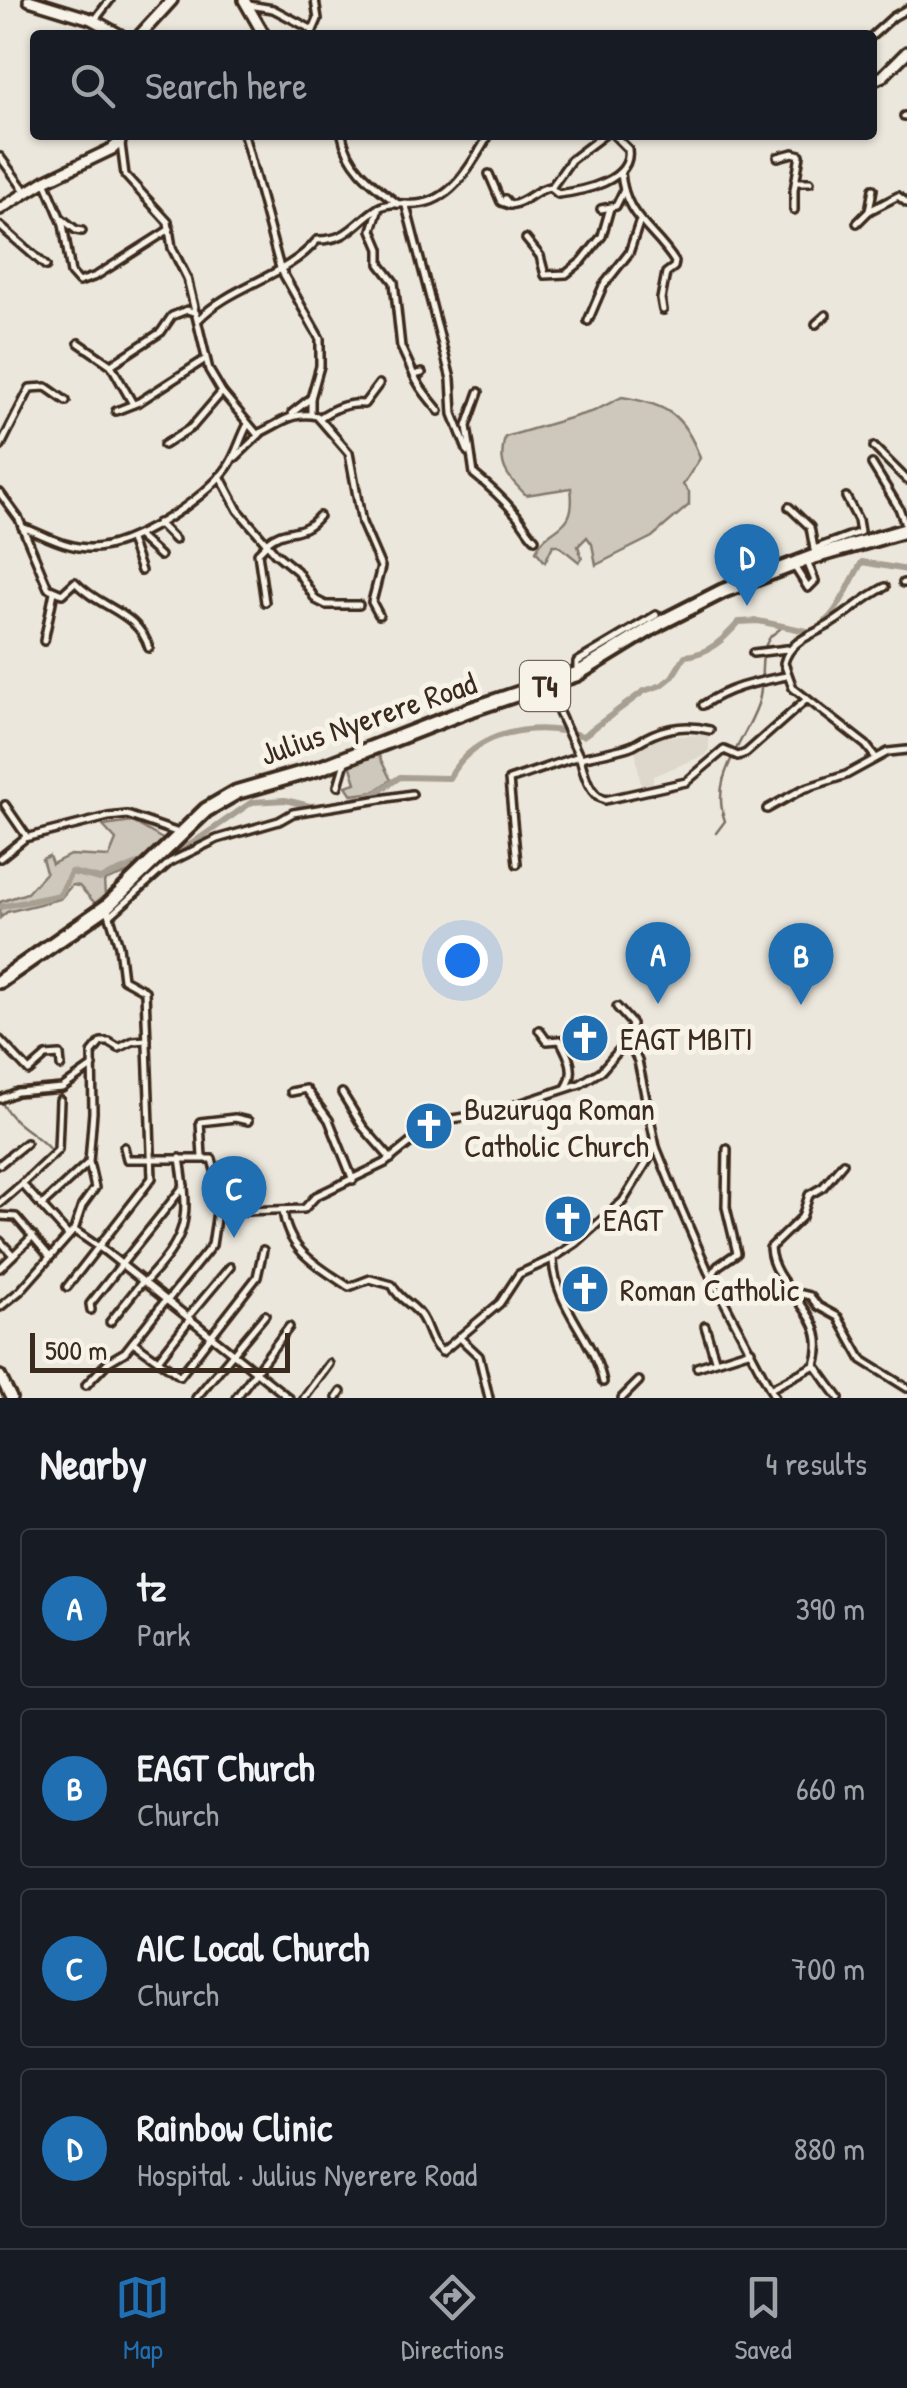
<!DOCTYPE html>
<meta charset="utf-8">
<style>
body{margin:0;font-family:"Patrick Hand",sans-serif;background:#242831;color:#f1f3f6}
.scale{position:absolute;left:30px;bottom:25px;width:260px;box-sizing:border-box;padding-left:10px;border:5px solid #3b2a1e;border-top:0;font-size:28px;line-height:35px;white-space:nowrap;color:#3b2a1e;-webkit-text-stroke:8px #f7f3e8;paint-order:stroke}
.you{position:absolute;left:462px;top:960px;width:35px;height:35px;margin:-25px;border:8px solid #fff;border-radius:50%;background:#1a73e8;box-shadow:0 0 0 15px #1a73e833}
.badge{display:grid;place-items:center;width:65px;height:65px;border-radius:50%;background:#1f6fb2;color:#fff;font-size:32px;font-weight:700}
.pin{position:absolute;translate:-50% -82px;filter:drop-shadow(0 2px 5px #0008)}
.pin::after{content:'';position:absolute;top:52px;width:35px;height:30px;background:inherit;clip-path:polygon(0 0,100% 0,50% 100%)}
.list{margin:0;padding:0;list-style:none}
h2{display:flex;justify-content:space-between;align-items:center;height:130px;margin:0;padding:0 40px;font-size:42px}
h2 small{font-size:32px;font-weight:400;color:#9ea1a6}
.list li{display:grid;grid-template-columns:65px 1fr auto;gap:30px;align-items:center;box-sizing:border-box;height:160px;margin:0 20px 20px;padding:0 20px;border:2px solid #363941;border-radius:10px}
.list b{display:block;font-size:38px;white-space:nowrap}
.list p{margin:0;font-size:32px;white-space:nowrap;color:#9ea1a6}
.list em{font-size:32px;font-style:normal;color:#9ea1a6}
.icon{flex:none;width:55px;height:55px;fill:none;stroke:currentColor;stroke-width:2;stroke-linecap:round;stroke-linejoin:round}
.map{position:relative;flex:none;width:907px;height:1398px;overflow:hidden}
.search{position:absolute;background:#171b24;box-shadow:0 2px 8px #0004;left:30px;right:30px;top:30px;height:110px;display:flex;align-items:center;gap:25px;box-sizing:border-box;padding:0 35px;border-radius:10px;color:#9ea1a6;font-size:38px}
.sheet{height:850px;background:#171b24}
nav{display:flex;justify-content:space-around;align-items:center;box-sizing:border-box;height:140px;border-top:2px solid #363941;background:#171b24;font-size:28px;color:#9ea1a6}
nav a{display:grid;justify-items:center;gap:5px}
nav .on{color:#1f6fb2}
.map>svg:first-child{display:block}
.built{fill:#ddd7cc}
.green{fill:#cec8bc;stroke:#84796d;stroke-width:2.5}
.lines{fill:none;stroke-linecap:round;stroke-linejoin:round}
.stream{stroke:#7c7064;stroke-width:2.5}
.river{stroke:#a89f93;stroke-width:6}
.street-casing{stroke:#3b2a1e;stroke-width:12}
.secondary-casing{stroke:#3b2a1e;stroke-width:16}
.highway-casing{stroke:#3b2a1e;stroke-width:20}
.street{stroke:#f7f3e8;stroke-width:5}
.secondary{stroke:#f7f3e8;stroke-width:9}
.highway{stroke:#f7f3e8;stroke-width:12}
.labels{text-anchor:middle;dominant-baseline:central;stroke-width:10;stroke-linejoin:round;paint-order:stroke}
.shield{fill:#f7f3e8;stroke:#73665b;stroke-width:2.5}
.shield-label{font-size:30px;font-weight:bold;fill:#3b2a1e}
.street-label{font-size:32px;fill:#3b2a1e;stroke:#f7f3e8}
.poi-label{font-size:32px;fill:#3b2a1e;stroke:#f7f3e8;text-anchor:start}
</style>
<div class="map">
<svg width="907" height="1398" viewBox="0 0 907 1398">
<rect width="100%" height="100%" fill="#ece7dc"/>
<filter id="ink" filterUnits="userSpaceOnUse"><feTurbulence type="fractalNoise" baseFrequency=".01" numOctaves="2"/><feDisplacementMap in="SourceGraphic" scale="20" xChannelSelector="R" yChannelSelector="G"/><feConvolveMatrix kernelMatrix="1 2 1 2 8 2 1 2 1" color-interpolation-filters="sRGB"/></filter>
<g filter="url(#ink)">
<!-- built -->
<polygon class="built" points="655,734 661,737 701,735 709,737 709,749 705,755 653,776 653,790 642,793 635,749 640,739"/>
<!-- green -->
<g class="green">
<path d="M622,397C666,404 684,414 700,458L683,485L689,492V505L652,537L596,565L592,544L587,537L578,546L582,558L579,562L558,545H553L545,562L536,551C550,522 577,534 571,488L526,495C507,476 497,466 505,437L594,411Z"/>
<polygon points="377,752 391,780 374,792 352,795 346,786 356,783 350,764"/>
<polygon points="133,822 166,841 144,867 104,881 105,895 95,903 79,886 72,885 60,899 7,912 0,918 0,902 27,893 46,872 42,859 49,856 52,864 70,855 109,857 116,840 103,826"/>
</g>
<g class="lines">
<!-- stream -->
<g class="stream">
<path d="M716,833L725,821C709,777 744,744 758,704C766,683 756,655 771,636C775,632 780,630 783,626"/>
<path d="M1,1101C15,1128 34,1130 52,1152"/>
</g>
<!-- river -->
<g class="river">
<path d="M160,859L174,856L252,802L285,800L310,806L337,804L375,794L400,777L449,778C475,730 535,721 583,736L644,691L662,685L672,677L685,656C709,654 724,639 739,622L758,621L812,632C838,617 847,587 862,562L907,570"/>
<polyline points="0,907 60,895 71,872 100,879 148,860"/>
</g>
<!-- street casing -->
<g class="street-casing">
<g id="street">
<polyline points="249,5 273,9 313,30"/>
<polyline points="94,21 110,0"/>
<polyline points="311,35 318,19 315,0"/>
<polyline points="872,36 893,17 907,9"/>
<polyline points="904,116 907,116"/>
<polyline points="244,135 280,268 320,339 320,366 311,398 311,413"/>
<path d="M342,135C348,167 374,185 398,204"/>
<path d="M604,135L571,160L551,188L558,194C583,191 633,181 628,149L614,135"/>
<path d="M121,144L125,175L168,222L172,248L187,278L209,370L222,392L257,434C279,425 291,410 317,416L349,453L362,523L381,567L372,602L379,615"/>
<polyline points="0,157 26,192"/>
<polyline points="778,157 793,153 800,155 794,190 794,210"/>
<path d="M621,172C624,218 655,229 675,262L674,267L666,273L661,299L663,310"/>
<polyline points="489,174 501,202 510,205"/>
<polyline points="45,181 63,224 71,273 79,282 96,276 170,229"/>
<polyline points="796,182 810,182"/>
<path d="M505,199L510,205C527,203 535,189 550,187"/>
<polyline points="406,206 451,379 453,414 468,452"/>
<polyline points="601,209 616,206 624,190"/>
<polyline points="378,211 372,230 380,249 380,264 394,282 401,347 414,375 422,373"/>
<polyline points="869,211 873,189"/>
<polyline points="61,218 76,230 82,231"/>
<polyline points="857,223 869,211 898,196 907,203"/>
<polyline points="0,226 46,266"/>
<polyline points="526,239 540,256 545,275 566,274 582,261 602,236 610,208"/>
<path d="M198,320C231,285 287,277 317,240C350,240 354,223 378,208C390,201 404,205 417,204C454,201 472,162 489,135"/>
<polyline points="588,321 603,286 629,253 639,223"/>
<polyline points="816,324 826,315"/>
<polyline points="79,343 111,365 133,404"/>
<polyline points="111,365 161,332 172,316 187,310 196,313"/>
<path d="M414,375C420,390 430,399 439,411"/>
<path d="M479,392L467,426L474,474C489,486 502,498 515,513C523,522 527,531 535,539"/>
<polyline points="116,411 139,402 204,360"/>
<polyline points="292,413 311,398"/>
<path d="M319,418C332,409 348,402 364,404L379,384"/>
<polyline points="164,445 192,427 222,392"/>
<polyline points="0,447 30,388 46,387 66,401"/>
<polyline points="874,447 907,480"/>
<polyline points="236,457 260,434"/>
<polyline points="872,464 899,508 906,527"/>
<polyline points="220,476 238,510 275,553 297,571 316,600 326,605 359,605"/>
<path d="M0,493L19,519L48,588L62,594L75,582C100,609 138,611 149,648"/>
<polyline points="789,507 810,527 814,549"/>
<polyline points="158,523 175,540"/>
<path d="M22,527C45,535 63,547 88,548C128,550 204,500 227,468C236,456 240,439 247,426"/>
<polyline points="138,536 160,556"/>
<polyline points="130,540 141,571"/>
<path d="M266,543C286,525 300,539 319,516"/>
<polyline points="814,549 860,532 858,520 846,497"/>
<polyline points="737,551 741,552 747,568 756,574"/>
<polyline points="794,566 808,588 815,581 807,561"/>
<polyline points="903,583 907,583"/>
<polyline points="265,602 258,553 267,544"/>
<polyline points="44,641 54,592"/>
<polyline points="753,653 787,649"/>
<polyline points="577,671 577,662 656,615"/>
<path d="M547,687L580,758C592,755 625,750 635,744C659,729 682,723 710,730"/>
<path d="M703,705C729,687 757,682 786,676"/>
<path d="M580,758C584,773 589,795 605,800L686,782L724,750L738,756L746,753L807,699"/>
<path d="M876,758L866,745L793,688L784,663C790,639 814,635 832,623C851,611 865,597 885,587"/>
<polyline points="338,786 345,762"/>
<polyline points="5,805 27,837"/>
<polyline points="767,809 803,789 846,775 888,752 907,750"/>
<polyline points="0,858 25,838 108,817 127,815 179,833"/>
<polyline points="517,864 509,780 576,757"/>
<polyline points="111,915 170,862 217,839 279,821 293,813 412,794"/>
<polyline points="617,1007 632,1024 628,1040"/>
<path d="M539,1030L547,1041L560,1040C569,1057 577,1071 566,1088"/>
<polyline points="0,1040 29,1071 46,1056 60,1055 61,1066"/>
<polyline points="291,1092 306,1089 329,1120 353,1180"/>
<polyline points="342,1093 363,1127 391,1159"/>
<polyline points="0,1099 17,1092 62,1088 93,1066"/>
<polyline points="60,1100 58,1150 22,1184 68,1235"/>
<polyline points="124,1147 127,1159 212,1159 217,1178 217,1212"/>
<polyline points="202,1157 200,1122 235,1118 248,1121"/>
<polyline points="0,1164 26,1143"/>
<polyline points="0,1203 22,1184"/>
<polyline points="42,1205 88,1163"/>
<path d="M283,1210C287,1251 318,1266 349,1287L370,1279L392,1285C399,1300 412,1303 421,1316C429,1328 429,1342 442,1352L500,1303L519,1274L550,1260L576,1243L623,1201L656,1147"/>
<polyline points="0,1216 16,1217 50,1257"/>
<polyline points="74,1230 82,1206 95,1188 89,1162 93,1112 92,1053 101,1042 109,1042 119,1048 133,1041 147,1040"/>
<polyline points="0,1241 13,1255"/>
<path d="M553,1258C554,1306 594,1338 603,1382"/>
<polyline points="0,1268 33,1236"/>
<polyline points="711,1277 718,1266 737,1253 726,1207 727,1149"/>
<path d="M144,1283C188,1236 190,1221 180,1158"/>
<polyline points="67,1287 152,1178 145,991 123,979 119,946 108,910"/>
<polyline points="793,1292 810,1296 818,1306 838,1317 862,1360 907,1388"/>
<polyline points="167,1301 212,1245 217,1212 304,1209 316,1196 385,1163 437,1121 488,1114 580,1084 601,1071 628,1040 638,1061 656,1147 679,1204 708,1271 775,1398"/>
<polyline points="0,1307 20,1291 74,1230 106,1252 289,1398"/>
<polyline points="91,1310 90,1304 184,1186"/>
<polyline points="188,1317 230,1267"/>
<polyline points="110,1322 142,1282"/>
<polyline points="705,1326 715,1359"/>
<polyline points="459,1337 479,1356 489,1398"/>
<polyline points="133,1342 180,1376 257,1277 263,1250"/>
<polyline points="158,1360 190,1319"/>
<polyline points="815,1365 839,1398"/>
<polyline points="697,1367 751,1350"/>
<polyline points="86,1385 108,1362 125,1352 165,1301"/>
<path d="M770,1389L815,1365C833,1311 773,1293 770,1248L802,1217L809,1195L823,1187L843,1163"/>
<polyline points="196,1398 265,1315"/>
<polyline points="236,1398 289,1327"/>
<polyline points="304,1398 329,1364"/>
<polyline points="337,1398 341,1392"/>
<polyline points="622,1398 639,1381"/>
</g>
</g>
<!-- secondary casing -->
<g class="secondary-casing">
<g id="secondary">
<polyline points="29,0 91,19 120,35"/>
<polyline points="244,0 264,35"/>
<polyline points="140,35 172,0"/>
<polyline points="872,81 883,76 907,52"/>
<polyline points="0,209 45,181 112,149 120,142 120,135"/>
<polyline points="0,1376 11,1398"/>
</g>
</g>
<!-- highway casing -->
<g class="highway-casing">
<polyline id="highway" points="0,981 106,907 206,810 237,792 320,768 469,710 577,674 660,623 723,591 813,557 907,530"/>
</g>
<!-- street -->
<use href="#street" class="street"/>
<!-- secondary -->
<use href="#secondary" class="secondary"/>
<!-- highway -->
<use href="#highway" class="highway"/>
</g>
</g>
<!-- icons -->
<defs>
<g id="church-disc" transform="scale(2.5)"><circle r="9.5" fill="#1f6fb2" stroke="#f7f3e8"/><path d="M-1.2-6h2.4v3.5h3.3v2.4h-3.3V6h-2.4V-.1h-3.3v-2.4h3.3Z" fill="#fff"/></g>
</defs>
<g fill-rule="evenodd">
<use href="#church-disc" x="585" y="1038"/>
<use href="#church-disc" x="429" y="1126"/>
<use href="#church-disc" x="568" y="1219"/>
<use href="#church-disc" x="585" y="1289"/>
</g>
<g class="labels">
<!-- shield labels -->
<rect class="shield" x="520" y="661" width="50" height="50" rx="8"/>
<g class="shield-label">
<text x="545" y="686">T4</text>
</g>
<!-- street labels -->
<g class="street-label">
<text transform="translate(368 718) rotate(-19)">Julius Nyerere Road</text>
</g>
<!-- poi labels -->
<g class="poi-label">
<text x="620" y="1038">EAGT MBITI</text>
<text x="464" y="1108">Buzuruga Roman<tspan x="464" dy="37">Catholic Church</tspan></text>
<text x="603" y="1219">EAGT</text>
<text x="620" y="1289">Roman Catholic</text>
</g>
</g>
</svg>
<div class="scale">500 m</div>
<div class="you"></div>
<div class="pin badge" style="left:658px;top:1004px">A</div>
<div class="pin badge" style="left:801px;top:1005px">B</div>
<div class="pin badge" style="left:234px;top:1238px">C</div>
<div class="pin badge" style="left:747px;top:606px">D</div>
<div class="search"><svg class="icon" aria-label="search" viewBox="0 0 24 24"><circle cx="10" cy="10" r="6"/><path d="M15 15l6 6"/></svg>Search here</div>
</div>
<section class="sheet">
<h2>Nearby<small>4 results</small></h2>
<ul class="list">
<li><span class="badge">A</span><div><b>tz</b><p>Park</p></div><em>390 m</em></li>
<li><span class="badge">B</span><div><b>EAGT Church</b><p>Church</p></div><em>660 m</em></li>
<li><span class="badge">C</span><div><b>AIC Local Church</b><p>Church</p></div><em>700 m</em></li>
<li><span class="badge">D</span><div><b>Rainbow Clinic</b><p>Hospital · Julius Nyerere Road</p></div><em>880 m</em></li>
</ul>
</section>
<nav>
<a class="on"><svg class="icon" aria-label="map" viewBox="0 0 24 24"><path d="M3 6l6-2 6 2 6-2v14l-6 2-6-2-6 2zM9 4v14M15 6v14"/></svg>Map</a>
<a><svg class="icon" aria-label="directions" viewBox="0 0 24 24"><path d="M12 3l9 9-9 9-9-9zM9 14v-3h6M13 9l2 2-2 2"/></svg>Directions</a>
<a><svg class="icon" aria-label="saved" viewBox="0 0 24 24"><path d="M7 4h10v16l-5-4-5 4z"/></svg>Saved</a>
</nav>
